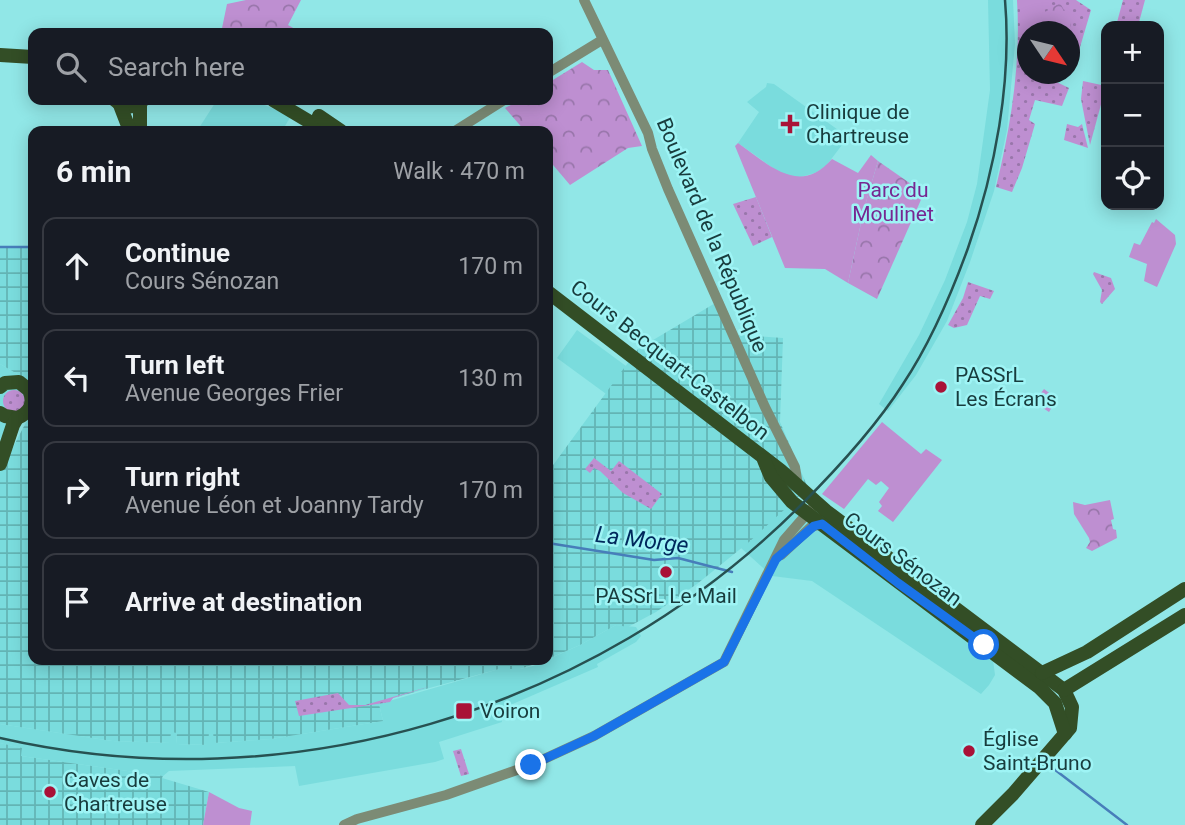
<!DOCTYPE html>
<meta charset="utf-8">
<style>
body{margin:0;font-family:Roboto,sans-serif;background:#20242c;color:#f1f3f6}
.controls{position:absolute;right:21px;top:21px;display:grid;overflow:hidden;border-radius:14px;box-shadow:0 4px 18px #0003}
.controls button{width:63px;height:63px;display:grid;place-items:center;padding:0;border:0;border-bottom:2px solid #363941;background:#171b24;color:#f1f3f6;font:35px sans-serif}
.compass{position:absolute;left:1017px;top:21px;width:63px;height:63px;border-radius:50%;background:#171b24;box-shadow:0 4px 18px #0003;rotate:125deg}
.stop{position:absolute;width:21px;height:21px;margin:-16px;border:5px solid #1a73e8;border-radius:50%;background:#fff}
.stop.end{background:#1a73e8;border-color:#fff;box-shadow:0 2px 7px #0008}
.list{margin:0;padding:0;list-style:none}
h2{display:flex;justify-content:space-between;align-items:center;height:91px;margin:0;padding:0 28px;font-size:30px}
h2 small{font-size:23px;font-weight:400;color:#9ea1a6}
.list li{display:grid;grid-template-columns:46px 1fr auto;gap:21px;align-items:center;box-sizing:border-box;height:98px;margin:0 14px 14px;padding:0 14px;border:2px solid #363941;border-radius:14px}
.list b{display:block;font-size:26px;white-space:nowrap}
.list p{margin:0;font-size:23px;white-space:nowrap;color:#9ea1a6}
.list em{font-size:23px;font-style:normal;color:#9ea1a6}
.icon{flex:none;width:38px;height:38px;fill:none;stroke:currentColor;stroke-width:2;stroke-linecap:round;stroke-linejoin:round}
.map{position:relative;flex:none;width:1185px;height:825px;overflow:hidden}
.search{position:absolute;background:#171b24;box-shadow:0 4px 18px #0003;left:28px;top:28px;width:525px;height:77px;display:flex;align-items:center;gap:18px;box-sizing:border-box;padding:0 24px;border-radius:14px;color:#9ea1a6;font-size:26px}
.panel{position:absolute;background:#171b24;box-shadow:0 4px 18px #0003;left:28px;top:126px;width:525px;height:539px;border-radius:14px}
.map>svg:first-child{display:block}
.built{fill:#7adcdd}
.industrial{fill:url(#industrial-grid)}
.grass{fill:url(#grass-dots)}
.forest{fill:url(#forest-crowns)}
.garden{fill:#be8fd1}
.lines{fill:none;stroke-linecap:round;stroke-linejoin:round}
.stream{stroke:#477eba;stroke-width:2.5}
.minor{stroke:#7c8b75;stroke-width:10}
.major{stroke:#334e26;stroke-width:14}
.rail{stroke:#275151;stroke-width:2.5}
.route{stroke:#1a73e8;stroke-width:9}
.poi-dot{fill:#a91237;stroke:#9ef4f5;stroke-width:2.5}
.labels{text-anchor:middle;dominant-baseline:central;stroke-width:5;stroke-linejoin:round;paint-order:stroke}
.poi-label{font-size:21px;fill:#183c3d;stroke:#9ef4f5;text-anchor:start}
.park-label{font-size:21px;fill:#772791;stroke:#9ef4f5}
.street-label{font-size:21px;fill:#183c3d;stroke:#9ef4f5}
.water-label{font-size:23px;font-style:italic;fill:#00285c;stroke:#9ef4f5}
</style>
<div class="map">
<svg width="1185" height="825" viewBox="0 0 1185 825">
<defs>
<pattern id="industrial-grid" width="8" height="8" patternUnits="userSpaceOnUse" patternTransform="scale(1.75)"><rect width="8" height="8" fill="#7adcdd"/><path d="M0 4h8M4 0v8" fill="none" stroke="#63b4b4"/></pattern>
<pattern id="grass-dots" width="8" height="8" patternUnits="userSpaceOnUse" patternTransform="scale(1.75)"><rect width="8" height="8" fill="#be8fd1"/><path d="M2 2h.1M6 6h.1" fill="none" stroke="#9976ab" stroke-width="1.8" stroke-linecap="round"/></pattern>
<pattern id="forest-crowns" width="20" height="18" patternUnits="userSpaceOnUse" patternTransform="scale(1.75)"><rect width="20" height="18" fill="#be8fd1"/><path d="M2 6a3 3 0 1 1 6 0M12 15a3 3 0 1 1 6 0" fill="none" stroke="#9976ab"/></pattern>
</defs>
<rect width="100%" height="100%" fill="#91e7e7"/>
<!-- built -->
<g class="built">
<polygon points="988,0 1013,0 1015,44 1007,130 994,191 970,262 947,321 916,375 888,411 879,404 919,335 945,280 967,222 977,184 990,90"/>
<polygon points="767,83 774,84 848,137 826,166 815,173 797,178 780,173 738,143 759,112 747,102 766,87"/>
<polygon points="217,100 252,100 291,116 282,131 197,131"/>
<polygon points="577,330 724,438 993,660 995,675 989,685 981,694 812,581 772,576 741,548 613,399 557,358"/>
<polygon points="0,364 33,383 0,439"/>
<polygon points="616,625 636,627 641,636 636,642 597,664 598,667 499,710 502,722 439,742 444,759 435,762 299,786 295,766 169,771 163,776 21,756 21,748 0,743 0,724 112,741 169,743 171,732 177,732 176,744 208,745 208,732 213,732 215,743 271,739 383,721 379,704 499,669 520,669 533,666 580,645"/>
</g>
<!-- industrial -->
<g class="industrial">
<polygon points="0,248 33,248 33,383 0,364"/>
<polygon points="722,299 738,335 783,338 780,422 808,488 749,542 697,584 656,612 628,627 616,625 580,645 548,659 548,472 638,349"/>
<polygon points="33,409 33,660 547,660 520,669 499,669 393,698 390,702 379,704 383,721 271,739 214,743 213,732 209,732 208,745 176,744 177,733 171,732 170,743 112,741 0,724 0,472"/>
<polygon points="0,743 22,748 21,756 163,776 162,778 209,792 203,825 0,825"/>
</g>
<!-- grass -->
<g class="grass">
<path d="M1017,0H1076L1091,10L1078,54L1070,51V32H1028V74H1040L1069,88L1062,106L1035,100L1029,120L1035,124L1022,168L1012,192L996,187C1011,126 1021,63 1017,0Z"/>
<polygon points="1123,0 1145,0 1138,26 1116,26"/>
<polygon points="1083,81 1106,86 1090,145 1081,99"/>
<polygon points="1067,124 1078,127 1082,124 1088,148 1064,140"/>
<polygon points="756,197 772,237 753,246 733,204"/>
<polygon points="1094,272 1111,278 1115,289 1102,304 1100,302 1102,290 1093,274"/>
<polygon points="968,282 994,291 990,299 980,296 967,325 954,328 948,325 963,298"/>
<polygon points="1044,389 1052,395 1048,401 1054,404 1049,412 1034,402"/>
<circle cx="14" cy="401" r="11"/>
<polygon points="594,458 611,471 619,461 662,494 651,509 623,493 600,471 594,468 590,473 585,469"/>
<polygon points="431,686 393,698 390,702 299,716 295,701 338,693 349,705 365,705"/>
<polygon points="461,749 469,774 461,776 453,751"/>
</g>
<!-- forest -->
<g class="forest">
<polygon points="246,0 301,0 288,25 302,33 221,33 227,4"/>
<polygon points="1060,3 1064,10 1069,7 1072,11 1070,32 1057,31 1045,12"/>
<polygon points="582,62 594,70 608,70 642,146 628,148 570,185 548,159 548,131 525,131 505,108 520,100 548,100 548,83"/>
<polygon points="878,161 924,193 877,299 848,283 864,209"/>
<polygon points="1110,500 1114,519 1111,520 1113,529 1116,530 1117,538 1092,551 1086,548 1090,542 1089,538 1074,514 1073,502 1085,505"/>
</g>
<!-- garden -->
<g class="garden">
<polygon points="1020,0 1043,0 1041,31 1028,32 1027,60 1020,60"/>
<path d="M738,143C768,164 799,197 832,159L858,173L871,155L878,161L864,209L848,283L825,269L785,268L735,146Z"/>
<polygon points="1156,219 1175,235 1176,244 1157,287 1144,281 1147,264 1129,257 1134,243 1140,245 1152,222 1154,223"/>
<polygon points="882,422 921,454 926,449 942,460 893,522 878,511 882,506 879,502 889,488 881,481 876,485 868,479 844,509 822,494"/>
<polygon points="209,792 239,808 252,811 250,825 203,825"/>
</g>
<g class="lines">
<!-- stream -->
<g class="stream">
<polyline points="0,247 33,247"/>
<polyline points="548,543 654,560 678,558 732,572"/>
<polyline points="1006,733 1018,743"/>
<polyline points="1050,766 1127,825"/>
</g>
<!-- minor -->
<g class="minor">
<polyline points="584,0 648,133 652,149 668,189 765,407 795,467 798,486"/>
<polyline points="548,73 602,40"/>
<polyline points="455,131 504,100"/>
<polyline points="781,555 811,527 822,524"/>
<polyline points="344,825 357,819 446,795 531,765 594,736 724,662 784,540 811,509"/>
</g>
<!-- major -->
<g class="major">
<polyline points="0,55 33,57"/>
<path d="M115,100C124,108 134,109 143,100"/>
<polyline points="273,100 325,131"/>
<polyline points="140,103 140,131"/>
<polyline points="120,105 130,131"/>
<polyline points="319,116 341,131"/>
<polyline points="548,292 780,470 826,511 1064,690 1072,707 1070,728 1013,794 982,825"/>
<path d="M0,387L5,383L19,382L29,390C35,403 30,413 17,418L5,416L0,413"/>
<polyline points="764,460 771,477 792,502 1040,688 1055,703 1065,734"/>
<polyline points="0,464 13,425 17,418"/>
<polyline points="1042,673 1087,652 1185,589"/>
<polyline points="1064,690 1185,615"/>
</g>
<!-- rail -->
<path class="rail" d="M0,738C287,804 594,712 801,505C838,468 875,428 903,384C931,342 951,295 968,248C995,171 1012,82 1005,0"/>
</g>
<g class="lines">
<!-- route -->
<polyline class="route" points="531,765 594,736 724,662 776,559 814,526 822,524 898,583 984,645"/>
</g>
<!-- markers -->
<g class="poi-dot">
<path d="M786.5 113.5h7v7h7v7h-7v7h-7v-7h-7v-7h7z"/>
<circle cx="941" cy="387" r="7"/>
<circle cx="666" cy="572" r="7"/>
<rect x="455" y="702" width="18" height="18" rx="3.5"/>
<circle cx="969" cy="751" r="7"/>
<circle cx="50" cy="792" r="7"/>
</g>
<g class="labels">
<!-- poi labels -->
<g class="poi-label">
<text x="806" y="112">Clinique de<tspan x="806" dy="24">Chartreuse</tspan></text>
<text x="955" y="375">PASSrL<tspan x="955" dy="24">Les Écrans</tspan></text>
<text x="666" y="596" text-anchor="middle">PASSrL Le Mail</text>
<text x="480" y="711">Voiron</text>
<text x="983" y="739">Église<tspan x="983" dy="24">Saint-Bruno</tspan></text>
<text x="64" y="780">Caves de<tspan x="64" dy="24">Chartreuse</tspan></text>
</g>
<!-- park labels -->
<g class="park-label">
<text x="893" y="190">Parc du<tspan x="893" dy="24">Moulinet</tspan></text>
</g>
<!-- street labels -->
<g class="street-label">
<text transform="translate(712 235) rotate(67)">Boulevard de la République</text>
<text transform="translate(670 360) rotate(38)">Cours Becquart-Castelbon</text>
<text transform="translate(903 559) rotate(37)">Cours Sénozan</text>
</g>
<!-- water labels -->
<g class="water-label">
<text transform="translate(642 540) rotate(7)">La Morge</text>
</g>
</g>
</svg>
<div class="controls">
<button>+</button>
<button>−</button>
<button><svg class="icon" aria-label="locate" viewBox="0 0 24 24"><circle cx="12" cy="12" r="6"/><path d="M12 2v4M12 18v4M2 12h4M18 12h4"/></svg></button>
</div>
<svg class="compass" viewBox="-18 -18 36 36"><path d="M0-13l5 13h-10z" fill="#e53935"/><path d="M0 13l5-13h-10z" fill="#9ea1a6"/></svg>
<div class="stop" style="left:984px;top:645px"></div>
<div class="stop end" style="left:531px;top:765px"></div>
<div class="search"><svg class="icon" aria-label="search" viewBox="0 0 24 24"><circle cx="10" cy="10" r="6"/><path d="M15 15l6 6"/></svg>Search here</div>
<section class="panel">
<h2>6 min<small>Walk · 470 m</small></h2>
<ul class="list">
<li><svg class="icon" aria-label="ahead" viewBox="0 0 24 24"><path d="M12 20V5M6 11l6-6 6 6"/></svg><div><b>Continue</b><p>Cours Sénozan</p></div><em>170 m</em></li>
<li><svg class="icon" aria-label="left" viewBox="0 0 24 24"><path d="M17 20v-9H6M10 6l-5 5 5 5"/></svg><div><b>Turn left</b><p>Avenue Georges Frier</p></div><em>130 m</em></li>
<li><svg class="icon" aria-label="right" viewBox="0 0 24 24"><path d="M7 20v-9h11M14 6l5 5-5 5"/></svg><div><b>Turn right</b><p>Avenue Léon et Joanny Tardy</p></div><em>170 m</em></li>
<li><svg class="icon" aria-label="arrive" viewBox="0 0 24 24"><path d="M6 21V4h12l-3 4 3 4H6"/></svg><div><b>Arrive at destination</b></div></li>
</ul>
</section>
</div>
